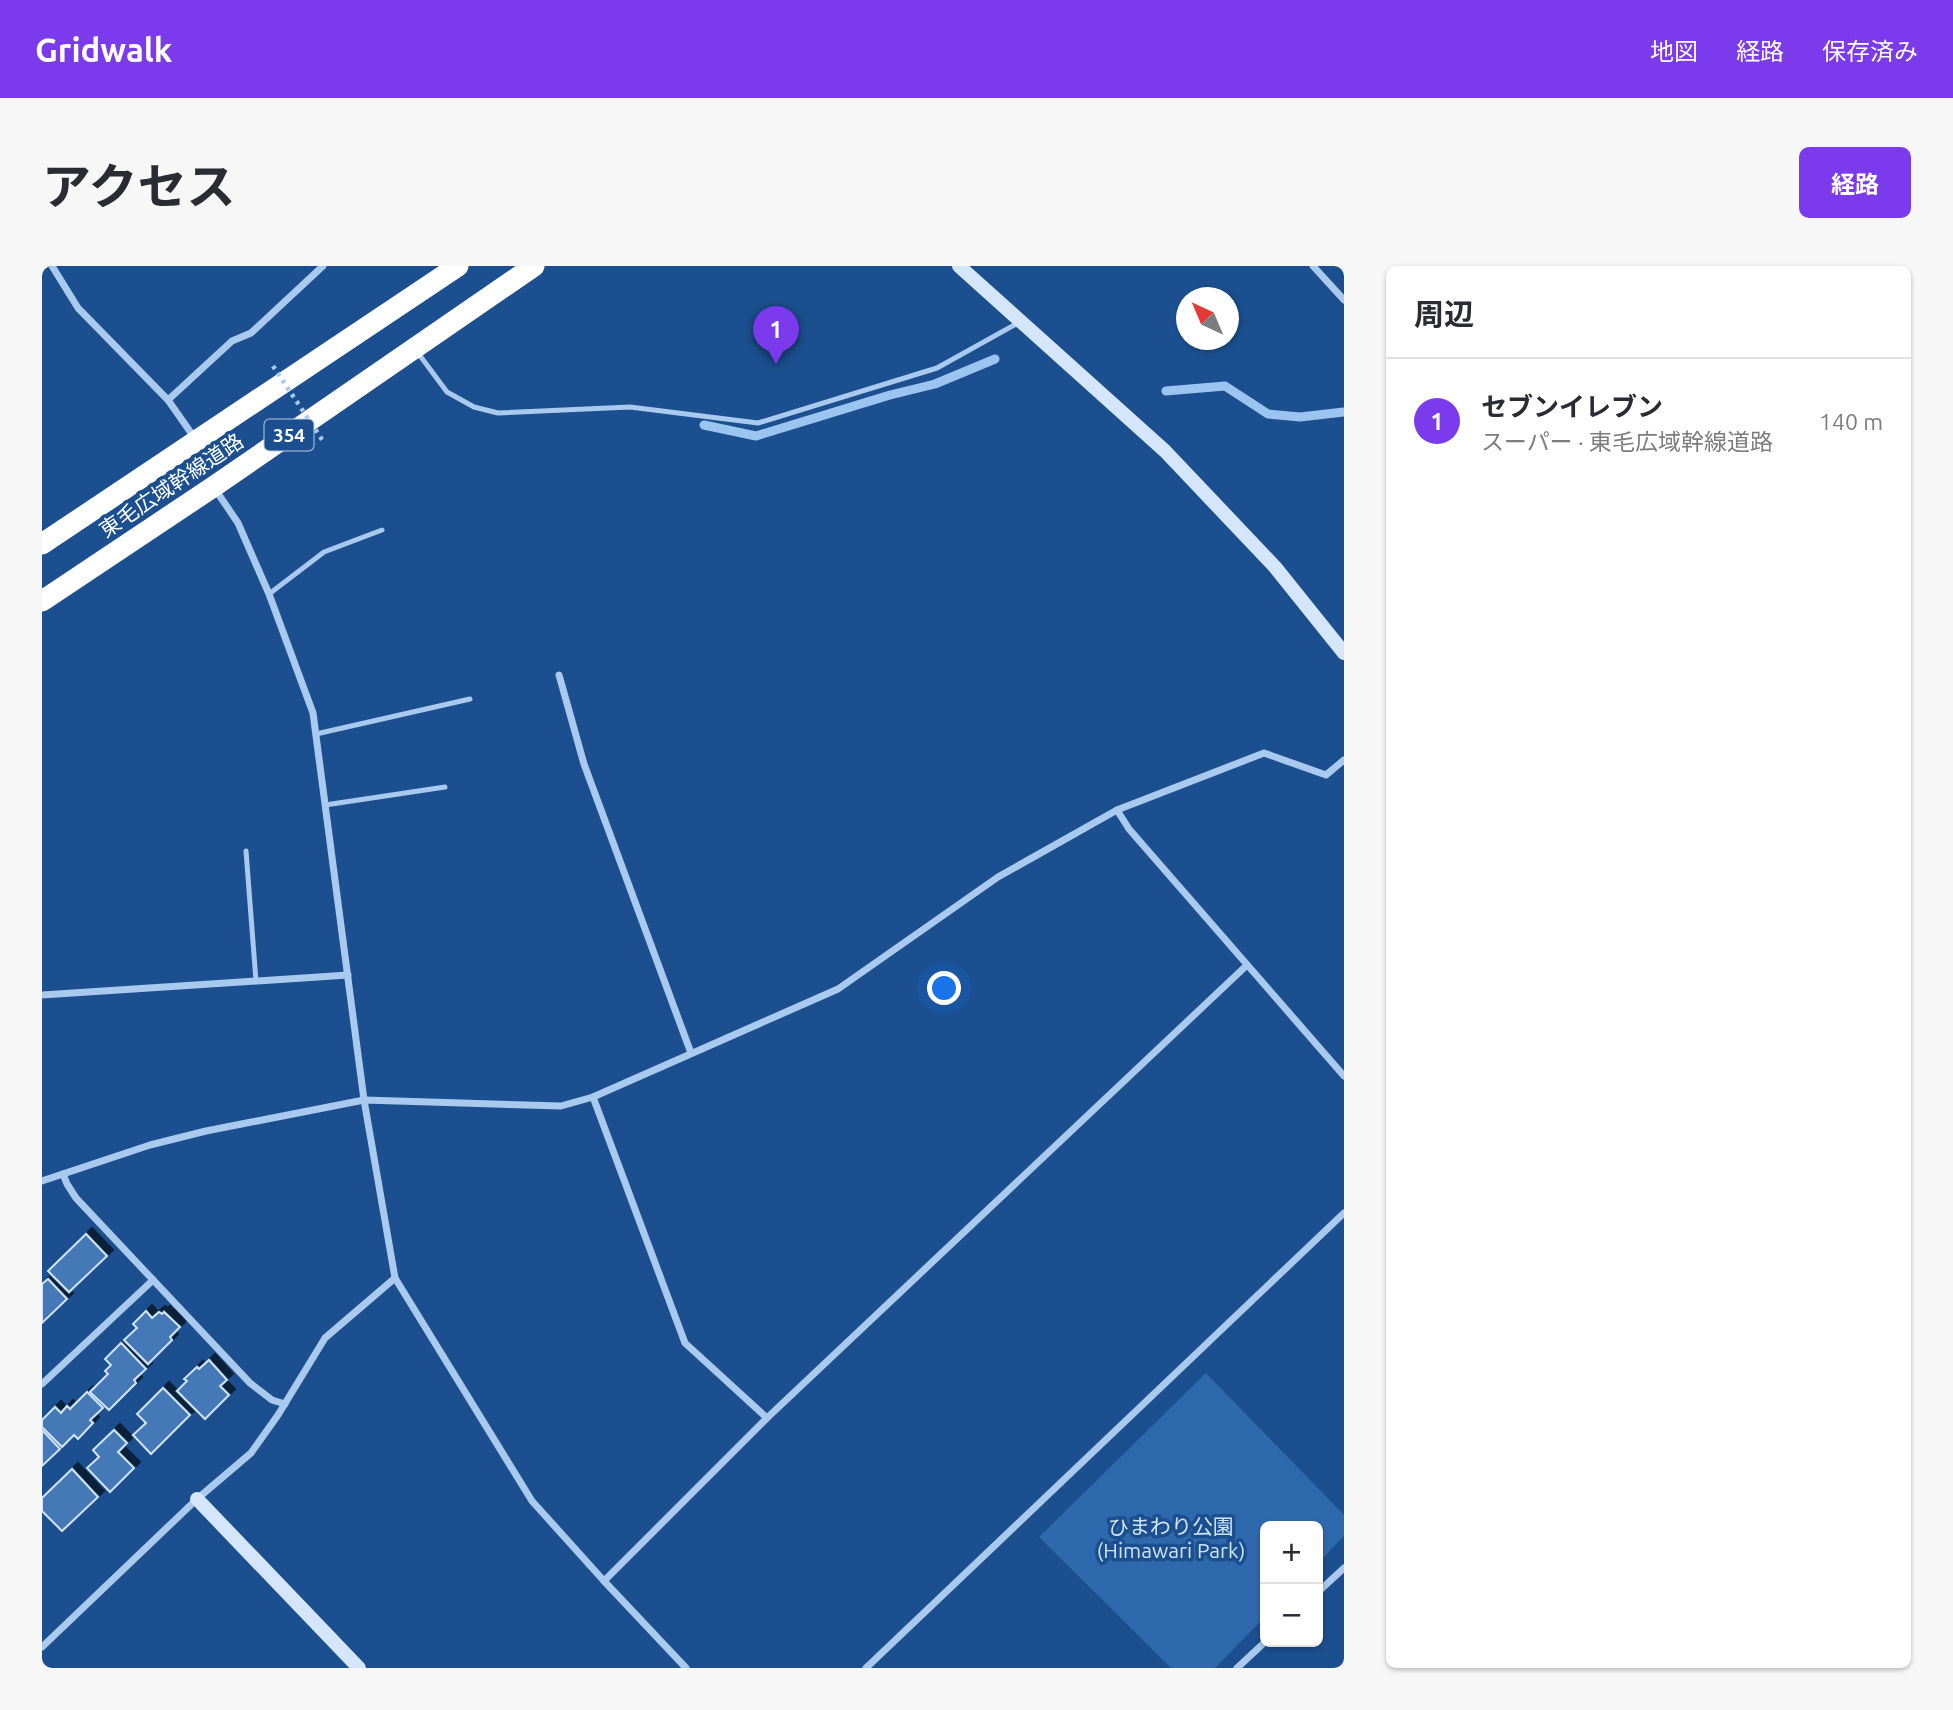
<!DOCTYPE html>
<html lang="ja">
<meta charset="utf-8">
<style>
body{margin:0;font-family:Ubuntu,"Noto Sans JP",sans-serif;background:#f7f7f7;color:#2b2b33}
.controls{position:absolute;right:21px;bottom:21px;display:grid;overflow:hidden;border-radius:10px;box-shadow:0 2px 5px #0004}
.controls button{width:63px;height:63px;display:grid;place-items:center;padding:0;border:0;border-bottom:2px solid #e1e1e2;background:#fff;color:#2b2b33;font:35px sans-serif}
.compass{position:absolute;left:1134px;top:21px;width:63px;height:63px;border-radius:50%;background:#fff;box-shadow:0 2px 5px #0004;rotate:316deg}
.you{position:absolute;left:903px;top:723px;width:24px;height:24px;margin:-18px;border:5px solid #fff;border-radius:50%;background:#1a73e8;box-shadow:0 0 0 10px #1a73e833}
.badge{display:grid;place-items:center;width:46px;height:46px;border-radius:50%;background:#7c3aed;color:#fff;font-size:23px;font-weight:700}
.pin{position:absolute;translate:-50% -58px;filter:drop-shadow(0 2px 4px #0008)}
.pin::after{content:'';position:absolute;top:37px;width:24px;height:21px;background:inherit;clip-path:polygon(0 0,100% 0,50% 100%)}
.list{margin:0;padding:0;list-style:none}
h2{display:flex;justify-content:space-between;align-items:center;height:91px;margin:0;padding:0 28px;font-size:30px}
h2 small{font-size:23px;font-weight:400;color:#7c7c81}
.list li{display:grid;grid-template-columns:46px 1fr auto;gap:21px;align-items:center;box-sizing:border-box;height:126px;padding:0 28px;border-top:2px solid #e1e1e2}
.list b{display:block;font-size:26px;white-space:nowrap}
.list p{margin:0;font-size:23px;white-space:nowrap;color:#7c7c81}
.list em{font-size:23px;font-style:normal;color:#7c7c81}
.map{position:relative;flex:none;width:1302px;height:1402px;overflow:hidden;border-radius:10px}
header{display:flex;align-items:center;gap:42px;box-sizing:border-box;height:98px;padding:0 35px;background:#7c3aed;color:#fff}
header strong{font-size:33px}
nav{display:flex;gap:38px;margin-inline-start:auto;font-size:24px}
.intro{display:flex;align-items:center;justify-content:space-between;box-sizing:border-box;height:168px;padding:0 42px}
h1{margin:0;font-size:49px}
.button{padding:18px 32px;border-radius:10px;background:#7c3aed;color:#fff;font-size:24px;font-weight:700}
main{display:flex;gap:42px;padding:0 42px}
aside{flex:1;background:#fff;border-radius:10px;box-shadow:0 2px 5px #0004}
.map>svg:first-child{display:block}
.green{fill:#2e69ad}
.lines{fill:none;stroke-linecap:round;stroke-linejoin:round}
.stream{stroke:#9cc4f0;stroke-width:9}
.building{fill:#4478b7;stroke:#cfe3fa;stroke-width:2;filter:url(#shadow)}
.lane{stroke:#a9c9ee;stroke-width:5}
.street{stroke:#a9c9ee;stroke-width:7}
.secondary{stroke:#d6e6fa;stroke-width:14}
.highway{stroke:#fff;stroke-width:21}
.path-bridge{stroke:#a9c9ee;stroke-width:4.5;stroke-dasharray:3.5 5;stroke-linecap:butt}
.labels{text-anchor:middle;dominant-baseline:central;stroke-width:7;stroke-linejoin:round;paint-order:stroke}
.shield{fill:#1b4f8f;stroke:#bbcadd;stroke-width:2}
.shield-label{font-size:19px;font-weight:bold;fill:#fff}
.street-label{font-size:21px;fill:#fff;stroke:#1b4f8f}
.park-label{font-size:21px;fill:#cfe3fa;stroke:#1b4f8f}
</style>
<header>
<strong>Gridwalk</strong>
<nav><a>地図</a><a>経路</a><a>保存済み</a></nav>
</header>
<div class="intro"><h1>アクセス</h1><a class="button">経路</a></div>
<main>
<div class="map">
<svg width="1302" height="1402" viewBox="0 0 1302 1402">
<defs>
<filter id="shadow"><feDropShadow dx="6" dy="-6" stdDeviation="0" flood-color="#0009"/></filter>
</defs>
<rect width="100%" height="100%" fill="#1b4f8f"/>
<!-- green -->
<polygon class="green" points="1164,1107 1302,1249 1302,1270 1276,1297 1276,1260 1223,1260 1223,1351 1173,1402 1129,1402 997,1271"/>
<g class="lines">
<!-- stream -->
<g class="stream">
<polyline points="1124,125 1183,120 1226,148 1258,151 1302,146"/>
<polyline points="662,159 714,170 848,129 893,118 953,93"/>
</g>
</g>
<!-- building -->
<g class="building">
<polygon points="44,968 65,990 27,1026 6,1005"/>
<polygon points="6,1013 25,1033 0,1057 0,1018"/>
<polygon points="104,1045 110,1052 117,1046 120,1048 122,1046 138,1061 128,1071 130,1074 106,1098 82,1074 95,1062 91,1058"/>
<polygon points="79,1077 104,1103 92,1114 94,1117 67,1144 48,1126 66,1108 63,1105 69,1099 63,1093"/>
<polygon points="167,1094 185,1114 178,1120 187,1129 163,1153 135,1125 145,1115 142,1113 155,1101 157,1103"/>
<polygon points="121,1122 148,1149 109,1188 91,1169 104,1157 95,1148"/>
<polygon points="45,1126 61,1142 48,1154 51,1157 36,1173 32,1169 20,1181 0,1161 0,1154 13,1141 19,1147 25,1140 28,1143"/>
<polygon points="0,1164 18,1183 0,1200"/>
<polygon points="72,1164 85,1177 76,1186 92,1202 68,1226 45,1202 57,1191 51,1184"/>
<polygon points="30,1203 56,1231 20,1265 0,1245 0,1232"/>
</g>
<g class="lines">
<!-- lane -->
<g class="lane">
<polyline points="376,87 405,126 432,141 456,147 588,141 716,157 895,102 976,57"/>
<polyline points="227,328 282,286 340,264"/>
<polyline points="274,468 428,433"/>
<polyline points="283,539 403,521"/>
<polyline points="204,585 214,715"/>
</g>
<!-- street -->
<g class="street">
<polyline points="10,0 36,42 126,134 154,174"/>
<polyline points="1271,0 1302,34"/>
<polyline points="126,134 190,75 209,67 281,0"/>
<polyline points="173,223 196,257 227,328 271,447 322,834 353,1012 490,1235 562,1315 644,1402"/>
<polyline points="517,409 542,498 649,787"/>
<polyline points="1075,544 1087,563 1302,810"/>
<polyline points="0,729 306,709"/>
<polyline points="551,831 643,1077 725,1152"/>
<polyline points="21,908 25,918 34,932 208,1117 230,1134 243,1138"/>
<polyline points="0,915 108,879 164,865 322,834 519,840 551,831 796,723 956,611 1075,544 1222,487 1284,509 1302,494"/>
<polyline points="0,1118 111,1014"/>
<polyline points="562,1315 725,1152 1204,700"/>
<polyline points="1276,1326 1302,1302"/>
<polyline points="0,1381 155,1233 209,1187 236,1149 283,1072 353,1012"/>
<polyline points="824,1402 1302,947"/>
<polyline points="1195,1402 1223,1376"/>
</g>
<!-- secondary -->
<g class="secondary">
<polyline points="917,0 1123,185 1233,301 1302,387"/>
<polyline points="155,1233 317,1402"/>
</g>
<!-- highway -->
<g class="highway">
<polyline points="0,278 416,0"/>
<polyline points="0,335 171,221 492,0"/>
</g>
<!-- path-bridge -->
<polyline class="path-bridge" points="231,100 281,175"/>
</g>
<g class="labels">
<!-- shield labels -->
<rect class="shield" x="222.5" y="153.5" width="49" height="31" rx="5"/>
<g class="shield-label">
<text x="247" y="169">354</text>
</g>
<!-- street labels -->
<g class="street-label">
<text transform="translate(129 219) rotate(-34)">東毛広域幹線道路</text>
</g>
<!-- park labels -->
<g class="park-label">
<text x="1129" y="1260">ひまわり公園<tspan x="1129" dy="24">(Himawari Park)</tspan></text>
</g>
</g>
</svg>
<div class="controls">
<button>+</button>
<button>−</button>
</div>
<svg class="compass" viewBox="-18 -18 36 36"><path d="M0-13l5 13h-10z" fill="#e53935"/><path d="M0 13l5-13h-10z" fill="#7c7c81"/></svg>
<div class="you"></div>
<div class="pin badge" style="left:734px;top:98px">1</div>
</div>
<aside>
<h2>周辺<small></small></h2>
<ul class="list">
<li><span class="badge">1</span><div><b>セブンイレブン</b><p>スーパー · 東毛広域幹線道路</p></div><em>140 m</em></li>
</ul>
</aside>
</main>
